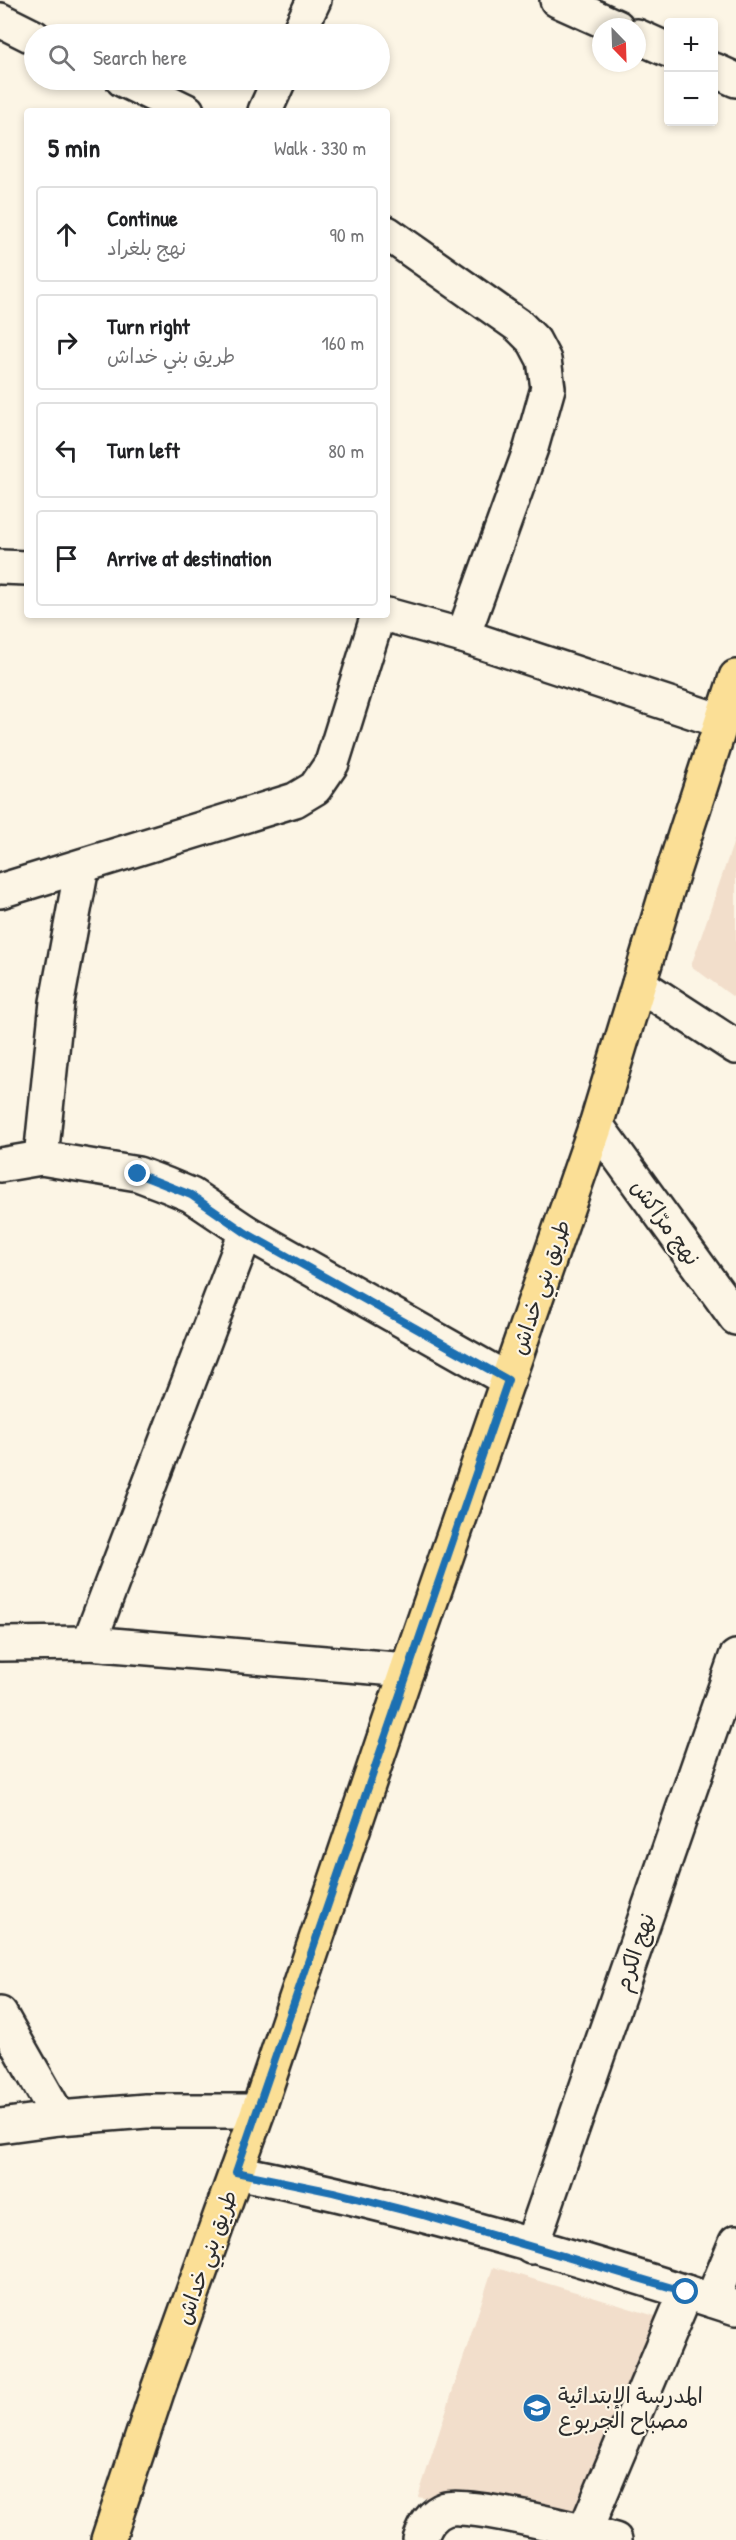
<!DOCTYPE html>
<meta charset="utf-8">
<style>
body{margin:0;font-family:"Patrick Hand","Playpen Sans Arabic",sans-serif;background:#f6f6f6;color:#202124}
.controls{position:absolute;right:18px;top:18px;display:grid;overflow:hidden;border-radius:6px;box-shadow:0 3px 9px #0003}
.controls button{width:54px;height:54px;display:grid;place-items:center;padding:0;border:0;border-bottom:2px solid #e0e0e0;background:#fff;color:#202124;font:30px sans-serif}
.compass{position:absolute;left:592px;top:18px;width:54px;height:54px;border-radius:50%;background:#fff;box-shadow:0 3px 9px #0003;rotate:157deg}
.stop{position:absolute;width:18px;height:18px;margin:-14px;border:4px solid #1f6fb2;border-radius:50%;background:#fff}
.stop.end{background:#1f6fb2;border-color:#fff;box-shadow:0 2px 6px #0008}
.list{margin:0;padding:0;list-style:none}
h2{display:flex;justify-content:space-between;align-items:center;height:78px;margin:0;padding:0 24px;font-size:26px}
h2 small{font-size:20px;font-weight:400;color:#757577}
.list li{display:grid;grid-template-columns:39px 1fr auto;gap:18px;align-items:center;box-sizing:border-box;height:96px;margin:0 12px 12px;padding:0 12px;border:2px solid #e0e0e0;border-radius:6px}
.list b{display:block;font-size:22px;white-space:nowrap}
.list p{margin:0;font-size:20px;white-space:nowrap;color:#757577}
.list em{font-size:20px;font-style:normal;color:#757577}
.icon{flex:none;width:33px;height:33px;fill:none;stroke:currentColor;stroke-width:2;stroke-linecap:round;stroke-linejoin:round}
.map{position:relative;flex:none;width:736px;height:2540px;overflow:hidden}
.search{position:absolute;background:#fff;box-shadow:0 3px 9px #0003;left:24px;top:24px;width:366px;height:66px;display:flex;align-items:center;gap:15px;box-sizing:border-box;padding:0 21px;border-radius:33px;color:#757577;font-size:22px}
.panel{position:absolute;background:#fff;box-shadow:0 3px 9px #0003;left:24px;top:108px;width:366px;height:510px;border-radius:6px}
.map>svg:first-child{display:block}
.built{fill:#f2decb}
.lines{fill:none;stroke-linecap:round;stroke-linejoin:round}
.minor-casing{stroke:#2b2b2b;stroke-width:38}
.major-casing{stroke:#2b2b2b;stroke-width:38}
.minor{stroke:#fcf5e5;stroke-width:33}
.major{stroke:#fbdf96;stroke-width:33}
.route{stroke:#1f6fb2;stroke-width:8}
.labels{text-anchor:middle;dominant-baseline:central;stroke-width:4.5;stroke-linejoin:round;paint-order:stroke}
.street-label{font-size:22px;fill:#2b2b2b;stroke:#fcf5e5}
.poi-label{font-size:22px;fill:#2b2b2b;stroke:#fcf5e5;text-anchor:start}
</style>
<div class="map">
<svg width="736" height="2540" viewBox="0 0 736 2540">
<rect width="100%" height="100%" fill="#fcf5e5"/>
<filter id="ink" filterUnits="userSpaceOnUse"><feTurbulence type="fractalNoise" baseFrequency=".0167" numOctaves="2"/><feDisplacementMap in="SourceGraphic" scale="12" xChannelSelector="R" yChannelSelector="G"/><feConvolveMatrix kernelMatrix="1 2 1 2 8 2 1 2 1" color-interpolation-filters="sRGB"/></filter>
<g filter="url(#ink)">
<!-- built -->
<g class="built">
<polygon points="736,835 736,999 691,966"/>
<polygon points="493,2267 665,2319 576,2526 418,2497"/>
</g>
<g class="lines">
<!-- minor casing -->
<g class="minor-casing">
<g id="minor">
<polyline points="557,0 617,27"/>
<polyline points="0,20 34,37"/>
<polyline points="298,34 314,0"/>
<polyline points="637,36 668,50"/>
<polyline points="714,70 736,80"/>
<polyline points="123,80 187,111"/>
<polyline points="265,111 279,80"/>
<polyline points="387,233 519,326 534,341 544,360 548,388 531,448 463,636"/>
<polyline points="0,567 27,568"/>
<polyline points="387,615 463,636 721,721"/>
<polyline points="0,891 295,800 315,788 332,763 378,615"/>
<polyline points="639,984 736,1047"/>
<polyline points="596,1125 736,1318"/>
<polyline points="41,1158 57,1002 82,867"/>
<polyline points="0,1165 41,1158 138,1174 167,1185 191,1195 246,1232 508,1380"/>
<polyline points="89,1643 246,1232"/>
<polyline points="0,1644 89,1643 407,1670"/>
<polyline points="0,2014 59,2118"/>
<polyline points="0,2126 59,2118 146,2111 258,2111"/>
<path d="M236,2172C405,2206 572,2255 736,2308"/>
<polyline points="531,2247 736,1657"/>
<polyline points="712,2300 736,2242"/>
<polyline points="585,2531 686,2292"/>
<path d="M420,2540C425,2526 431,2514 446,2509C468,2502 587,2532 615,2540"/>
</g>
</g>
<!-- major casing -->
<g class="major-casing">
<polyline id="major" points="108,2540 157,2392 258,2111 407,1670 596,1125 670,881 736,677"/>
</g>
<!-- minor -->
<use href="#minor" class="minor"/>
<!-- major -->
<use href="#major" class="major"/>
</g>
</g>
<g class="lines" filter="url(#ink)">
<!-- route -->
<polyline class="route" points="138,1174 191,1195 246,1233 508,1380 236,2172 333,2192 423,2215 686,2292"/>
</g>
<!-- icons -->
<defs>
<g id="school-disc" transform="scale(1.5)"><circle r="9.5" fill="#1f6fb2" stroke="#fcf5e5"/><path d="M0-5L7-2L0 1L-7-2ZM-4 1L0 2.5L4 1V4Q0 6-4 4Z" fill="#fff"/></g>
</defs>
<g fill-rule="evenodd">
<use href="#school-disc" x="537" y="2408"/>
</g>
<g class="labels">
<!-- street labels -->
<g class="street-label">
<text transform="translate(666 1222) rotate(54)">نهج مرّاكش</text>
<text transform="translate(540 1287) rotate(-71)">طريق بني خداش</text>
<text transform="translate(634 1952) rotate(-71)">نهج الكرم</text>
<text transform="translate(206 2257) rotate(-70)">طريق بني خداش</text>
</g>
<!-- poi labels -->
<g class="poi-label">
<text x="558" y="2395">المدرسة الإبتدائية<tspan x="558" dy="25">مصباح الجربوع</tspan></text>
</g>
</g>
</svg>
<div class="controls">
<button>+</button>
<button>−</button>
</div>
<svg class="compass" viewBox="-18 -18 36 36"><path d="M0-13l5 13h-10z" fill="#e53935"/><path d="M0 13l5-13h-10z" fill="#757577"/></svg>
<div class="stop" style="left:686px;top:2292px"></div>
<div class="stop end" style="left:138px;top:1174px"></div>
<div class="search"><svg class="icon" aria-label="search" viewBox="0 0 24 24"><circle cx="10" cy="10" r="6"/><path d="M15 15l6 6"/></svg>Search here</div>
<section class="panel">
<h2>5 min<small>Walk · 330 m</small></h2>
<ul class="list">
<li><svg class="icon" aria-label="ahead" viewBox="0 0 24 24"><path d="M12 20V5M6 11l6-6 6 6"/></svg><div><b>Continue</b><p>نهج بلغراد</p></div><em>90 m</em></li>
<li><svg class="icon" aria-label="right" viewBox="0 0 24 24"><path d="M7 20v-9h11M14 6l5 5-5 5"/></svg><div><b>Turn right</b><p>طريق بني خداش</p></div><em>160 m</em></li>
<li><svg class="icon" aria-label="left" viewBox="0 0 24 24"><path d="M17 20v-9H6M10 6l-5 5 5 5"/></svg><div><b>Turn left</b></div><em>80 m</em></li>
<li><svg class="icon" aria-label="arrive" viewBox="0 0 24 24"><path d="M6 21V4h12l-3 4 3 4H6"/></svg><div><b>Arrive at destination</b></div></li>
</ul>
</section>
</div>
